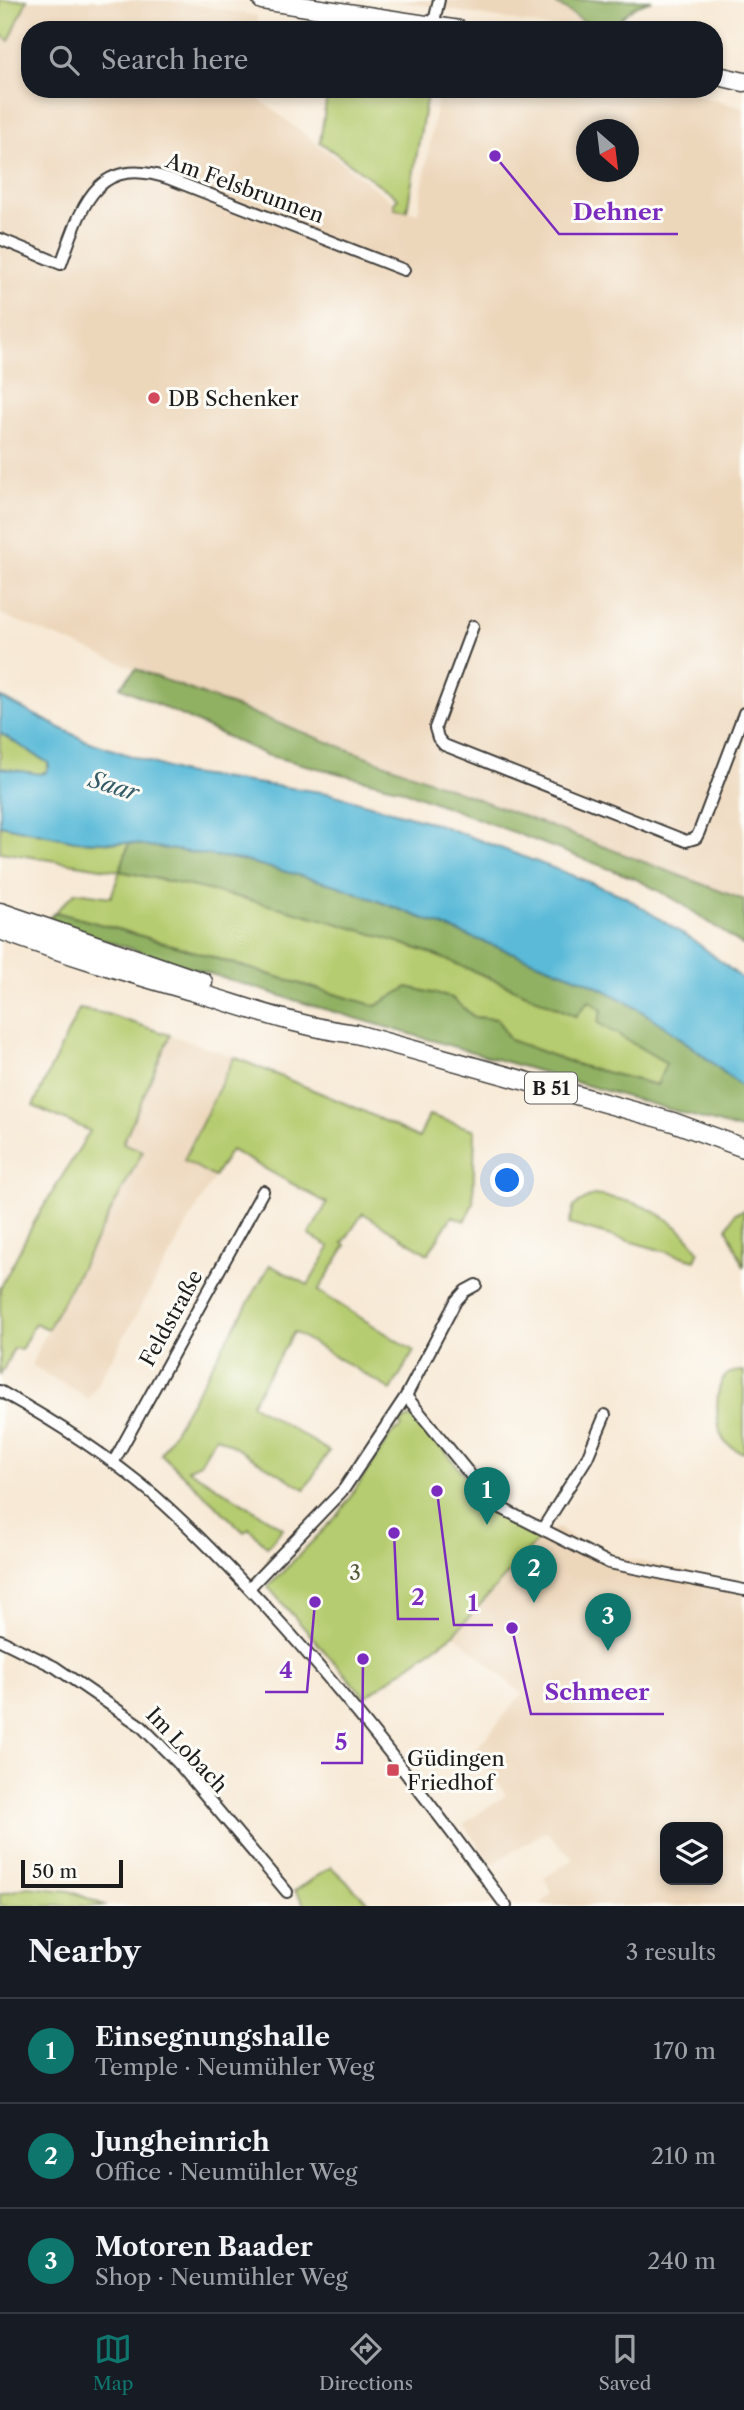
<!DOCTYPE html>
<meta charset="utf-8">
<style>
body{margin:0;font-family:"Libre Caslon Text",serif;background:#242831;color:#f1f3f6}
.controls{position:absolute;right:21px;bottom:21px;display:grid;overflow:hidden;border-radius:14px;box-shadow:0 4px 10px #0003}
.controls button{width:63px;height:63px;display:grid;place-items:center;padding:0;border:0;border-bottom:2px solid #363941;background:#171b24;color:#f1f3f6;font:35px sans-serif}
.compass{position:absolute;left:576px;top:119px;width:63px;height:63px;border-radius:50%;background:#171b24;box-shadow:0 4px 10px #0003;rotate:152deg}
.scale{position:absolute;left:21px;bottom:18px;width:102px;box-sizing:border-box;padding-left:7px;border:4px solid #1c1c1c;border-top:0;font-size:19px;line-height:24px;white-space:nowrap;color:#1c1c1c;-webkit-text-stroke:5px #fdfcf7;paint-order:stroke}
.you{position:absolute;left:508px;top:1181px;width:24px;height:24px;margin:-18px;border:5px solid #fff;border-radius:50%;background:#1a73e8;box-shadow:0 0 0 10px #1a73e833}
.badge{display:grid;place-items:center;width:46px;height:46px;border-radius:50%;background:#0f766e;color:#fff;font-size:23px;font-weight:700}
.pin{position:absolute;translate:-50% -58px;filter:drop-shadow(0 2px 4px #0008)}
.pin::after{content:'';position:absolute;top:37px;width:24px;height:21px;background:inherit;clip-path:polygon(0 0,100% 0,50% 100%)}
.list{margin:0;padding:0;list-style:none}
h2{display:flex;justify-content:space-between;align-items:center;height:91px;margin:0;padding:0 28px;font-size:30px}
h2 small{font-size:23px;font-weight:400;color:#9ea1a6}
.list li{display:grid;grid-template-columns:46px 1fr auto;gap:21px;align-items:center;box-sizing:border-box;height:105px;padding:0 28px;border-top:2px solid #363941}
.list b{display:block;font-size:26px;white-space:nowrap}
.list p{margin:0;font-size:23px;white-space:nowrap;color:#9ea1a6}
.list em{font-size:23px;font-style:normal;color:#9ea1a6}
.icon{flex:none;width:38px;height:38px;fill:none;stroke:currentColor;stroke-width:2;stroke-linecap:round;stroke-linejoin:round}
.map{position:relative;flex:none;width:744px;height:1906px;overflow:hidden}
.search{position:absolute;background:#171b24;box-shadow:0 4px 10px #0003;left:21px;right:21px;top:21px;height:77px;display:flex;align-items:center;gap:18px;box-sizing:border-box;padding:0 24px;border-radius:28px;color:#9ea1a6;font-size:26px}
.sheet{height:406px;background:#171b24}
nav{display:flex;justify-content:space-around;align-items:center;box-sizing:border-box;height:98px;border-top:2px solid #363941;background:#171b24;font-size:19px;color:#9ea1a6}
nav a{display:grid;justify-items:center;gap:4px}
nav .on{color:#0f766e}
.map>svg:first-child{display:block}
.built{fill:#edd7bb;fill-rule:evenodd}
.green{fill:#b6cc70;stroke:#697446;stroke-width:2}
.forest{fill:#90b062;stroke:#56663f;stroke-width:2}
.water{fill:#5abad8;stroke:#3b6b7a;stroke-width:2}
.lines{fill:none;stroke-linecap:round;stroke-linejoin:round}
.street-casing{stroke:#3d3b38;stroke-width:14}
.primary-casing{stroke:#3d3b38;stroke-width:21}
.street{stroke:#fff;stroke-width:10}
.primary{stroke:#fff;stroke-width:18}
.poi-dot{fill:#d1495b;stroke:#fdfcf7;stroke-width:2.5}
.labels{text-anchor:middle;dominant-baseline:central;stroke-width:6;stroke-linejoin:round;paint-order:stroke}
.shield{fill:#fdfcf7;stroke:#605f5e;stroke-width:2}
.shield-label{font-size:19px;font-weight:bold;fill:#1c1c1c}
.street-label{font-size:21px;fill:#1c1c1c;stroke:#fdfcf7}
.poi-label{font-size:21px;fill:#1c1c1c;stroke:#fdfcf7;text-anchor:start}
.park-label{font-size:21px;fill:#525a39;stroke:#fdfcf7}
.water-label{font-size:23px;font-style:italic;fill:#355b67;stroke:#fdfcf7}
.leader{fill:none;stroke:#7b2cbf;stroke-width:2.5}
.callout-dot{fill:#7b2cbf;stroke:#fdfcf7;stroke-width:2.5}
.callout-label{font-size:23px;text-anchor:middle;font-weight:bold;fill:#7b2cbf;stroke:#fdfcf7;stroke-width:6;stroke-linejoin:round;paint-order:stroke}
</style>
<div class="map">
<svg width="744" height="1906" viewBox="0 0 744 1906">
<rect width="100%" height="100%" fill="#fdfcf7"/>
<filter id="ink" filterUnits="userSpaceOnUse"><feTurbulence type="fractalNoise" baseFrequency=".0143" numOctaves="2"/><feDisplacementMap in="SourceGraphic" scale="14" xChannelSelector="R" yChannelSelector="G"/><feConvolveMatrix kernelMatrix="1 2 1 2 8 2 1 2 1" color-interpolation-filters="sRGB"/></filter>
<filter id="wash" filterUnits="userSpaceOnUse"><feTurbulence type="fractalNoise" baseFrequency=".00686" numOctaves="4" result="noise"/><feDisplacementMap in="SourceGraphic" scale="28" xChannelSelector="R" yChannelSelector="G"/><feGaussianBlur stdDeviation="1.57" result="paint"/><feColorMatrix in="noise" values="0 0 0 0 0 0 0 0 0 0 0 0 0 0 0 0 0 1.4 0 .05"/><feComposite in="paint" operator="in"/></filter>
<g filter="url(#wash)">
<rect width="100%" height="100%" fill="#f7e9d5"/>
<!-- built -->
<g class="built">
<path d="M0,0H166L257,16L256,30H30V89H251V93L394,203L395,209L418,213L439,89H673L744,108V900L136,669L0,614ZM586,130H628V172H586Z"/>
<polygon points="395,0 551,0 583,21 598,25 600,30 566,30"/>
<polygon points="170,1035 234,1057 184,1160 214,1177 89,1399 31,1365 57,1310 143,1152 123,1144"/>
<path d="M558,1528L587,1547L609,1555L744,1584V1906H540L552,1892L544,1878L573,1859L546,1831L492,1864L463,1824L506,1795L475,1750L522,1694L454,1634L543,1534ZM665,1827H718V1880H665Z"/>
</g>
<!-- green -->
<g class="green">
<polygon points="0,0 27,0 9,41 0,34"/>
<polygon points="328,89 369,91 370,89 428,89 407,211 395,209 394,203 398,198 320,142"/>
<polygon points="0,733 48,763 48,770 40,774 0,768"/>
<path d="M0,825L75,841L129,843L120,871C223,892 325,916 424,951C475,970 525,993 575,1016L589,1001L602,1010L599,1023L667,1063L657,1085L581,1066L510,1040L497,1019L474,1017L452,998L408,987L376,1006C269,976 163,940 55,912L76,892L111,897L120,871L0,852Z"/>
<polygon points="79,1009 107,1014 170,1035 123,1143 143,1151 48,1329 35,1323 21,1350 14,1348 0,1376 0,1289 33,1224 90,1131 33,1106"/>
<polygon points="234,1057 361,1110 419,1138 429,1115 475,1130 473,1203 465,1221 452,1216 428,1254 363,1213 343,1243 346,1245 318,1291 414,1351 391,1390 294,1332 251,1404 329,1451 305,1489 216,1436 200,1463 188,1469 283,1528 267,1547 249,1528 244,1532 161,1454 270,1265 308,1285 330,1247 309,1235 327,1203 231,1150 214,1177 184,1160"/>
<path d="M593,1195C639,1200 671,1213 699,1251L695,1260L569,1224L574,1206Z"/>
<polygon points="744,1210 744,1267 727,1228 735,1213"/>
<path d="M744,1371V1453C738,1451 730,1446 725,1442C715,1430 713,1384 728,1374C732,1372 740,1371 744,1371Z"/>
<polygon points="409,1418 416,1419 424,1424 488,1506 543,1534 454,1634 365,1697 268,1587 339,1514 391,1435 395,1431 400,1429 402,1426 399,1423"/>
<polygon points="331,1867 373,1906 306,1906 295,1891"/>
<polygon points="28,1887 70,1891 106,1906 0,1906 0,1894"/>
</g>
<!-- forest -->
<g class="forest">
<path d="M551,0H652C635,5 622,13 615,30H600L598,25L583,21Z"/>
<polygon points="136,669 744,900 744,946 676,900 636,879 397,788 266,755 120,687"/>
<path d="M129,843L241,860L339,886L586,981C650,1011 690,1044 744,1089V1131L307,1004L45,922L55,912C163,940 269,976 376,1006L408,987L452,998L474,1017L497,1019L510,1040L581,1066L657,1085L666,1063L598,1023L602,1010L589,1001L576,1016C525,994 475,970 424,951C324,916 223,892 120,871Z"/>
</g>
<!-- water -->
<path class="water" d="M0,697L84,740L182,773L328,793L437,824L561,871L624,896L700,945L744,980V1089C690,1044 650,1011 586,981L339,886L241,860L129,843L75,841L0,825V768L40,774L45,773L49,767L48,763L0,733Z"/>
</g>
<g filter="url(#ink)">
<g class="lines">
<!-- street casing -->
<g class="street-casing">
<g id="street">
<polyline points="433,26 439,0"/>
<path d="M0,239L61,264C82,207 95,153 170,179L404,270"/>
<polyline points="473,626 435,728 438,738 444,745 686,841 696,838 699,832 744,713"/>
<path d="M0,1391C54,1421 107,1455 154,1495C194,1530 231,1569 267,1608C353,1702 431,1803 506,1906"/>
<polyline points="406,1396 495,1505 609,1563 744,1590"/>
<polyline points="113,1463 263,1191"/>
<polyline points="543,1528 587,1458 605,1415"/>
<polyline points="249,1588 344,1489 406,1396 456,1301 465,1291 476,1285"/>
<polyline points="0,1640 55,1667 141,1726 178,1763 287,1892"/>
</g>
</g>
<!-- primary casing -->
<g class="primary-casing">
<g id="primary">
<polyline points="262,0 459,30"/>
<polyline points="714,75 744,82"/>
<polyline points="0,912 203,982"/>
<path d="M0,930C67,955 136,975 205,995C254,1010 304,1028 356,1034L673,1122L744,1148"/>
</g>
</g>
<!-- street -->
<use href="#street" class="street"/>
<!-- primary -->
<use href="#primary" class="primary"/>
</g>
</g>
<!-- markers -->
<g class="poi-dot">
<circle cx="154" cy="398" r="7"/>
<rect x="386" y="1763" width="14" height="14" rx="3.5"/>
</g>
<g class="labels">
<!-- shield labels -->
<rect class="shield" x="525" y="1072.5" width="52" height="31" rx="5"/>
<g class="shield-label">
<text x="551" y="1088">B 51</text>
</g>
<!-- street labels -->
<g class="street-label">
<text transform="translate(245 188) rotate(20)">Am Felsbrunnen</text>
<text transform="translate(171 1318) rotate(-61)">Feldstraße</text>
<text transform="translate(187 1750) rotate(47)">Im Lobach</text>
</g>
<!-- poi labels -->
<g class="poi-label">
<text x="168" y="398">DB Schenker</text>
<text x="407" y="1758">Güdingen<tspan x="407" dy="24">Friedhof</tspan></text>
</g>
<!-- park labels -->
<g class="park-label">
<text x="355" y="1572">3</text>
</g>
<!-- water labels -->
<g class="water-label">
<text transform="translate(114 786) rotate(17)">Saar</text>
</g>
</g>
<!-- callouts -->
<path class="leader" d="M495 156L559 234H678M394 1533L398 1619H439M437 1491L454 1625H493M315 1602L307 1692H265M512 1628L531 1714H664M363 1659L362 1763H321"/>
<g class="callout-dot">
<circle cx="495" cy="156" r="7"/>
<circle cx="394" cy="1533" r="7"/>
<circle cx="437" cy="1491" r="7"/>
<circle cx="315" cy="1602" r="7"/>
<circle cx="512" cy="1628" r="7"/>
<circle cx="363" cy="1659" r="7"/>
</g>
<g class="callout-label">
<text x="618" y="220">Dehner</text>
<text x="418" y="1605">2</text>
<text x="473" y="1611">1</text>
<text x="286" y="1678">4</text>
<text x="597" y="1700">Schmeer</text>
<text x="341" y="1750">5</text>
</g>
</svg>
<div class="controls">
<button><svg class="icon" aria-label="layers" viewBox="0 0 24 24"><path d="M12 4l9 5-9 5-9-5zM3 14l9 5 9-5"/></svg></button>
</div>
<svg class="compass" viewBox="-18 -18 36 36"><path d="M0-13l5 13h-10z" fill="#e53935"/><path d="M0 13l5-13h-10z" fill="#9ea1a6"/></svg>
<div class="scale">50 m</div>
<div class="you"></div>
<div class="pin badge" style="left:487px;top:1525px">1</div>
<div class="pin badge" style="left:534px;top:1603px">2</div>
<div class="pin badge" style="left:608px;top:1651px">3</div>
<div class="search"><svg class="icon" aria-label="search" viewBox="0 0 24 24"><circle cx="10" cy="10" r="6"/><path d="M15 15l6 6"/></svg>Search here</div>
</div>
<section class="sheet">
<h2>Nearby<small>3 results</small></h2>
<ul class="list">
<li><span class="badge">1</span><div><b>Einsegnungshalle</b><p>Temple · Neumühler Weg</p></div><em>170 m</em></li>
<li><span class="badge">2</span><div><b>Jungheinrich</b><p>Office · Neumühler Weg</p></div><em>210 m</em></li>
<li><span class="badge">3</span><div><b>Motoren Baader</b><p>Shop · Neumühler Weg</p></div><em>240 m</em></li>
</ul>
</section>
<nav>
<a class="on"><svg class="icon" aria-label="map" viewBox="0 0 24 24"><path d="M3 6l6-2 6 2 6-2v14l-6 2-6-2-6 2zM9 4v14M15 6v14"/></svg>Map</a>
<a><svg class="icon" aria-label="directions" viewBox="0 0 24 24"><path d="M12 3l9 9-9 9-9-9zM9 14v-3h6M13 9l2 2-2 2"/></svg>Directions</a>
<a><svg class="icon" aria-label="saved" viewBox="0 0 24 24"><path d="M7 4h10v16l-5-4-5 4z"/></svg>Saved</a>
</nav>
